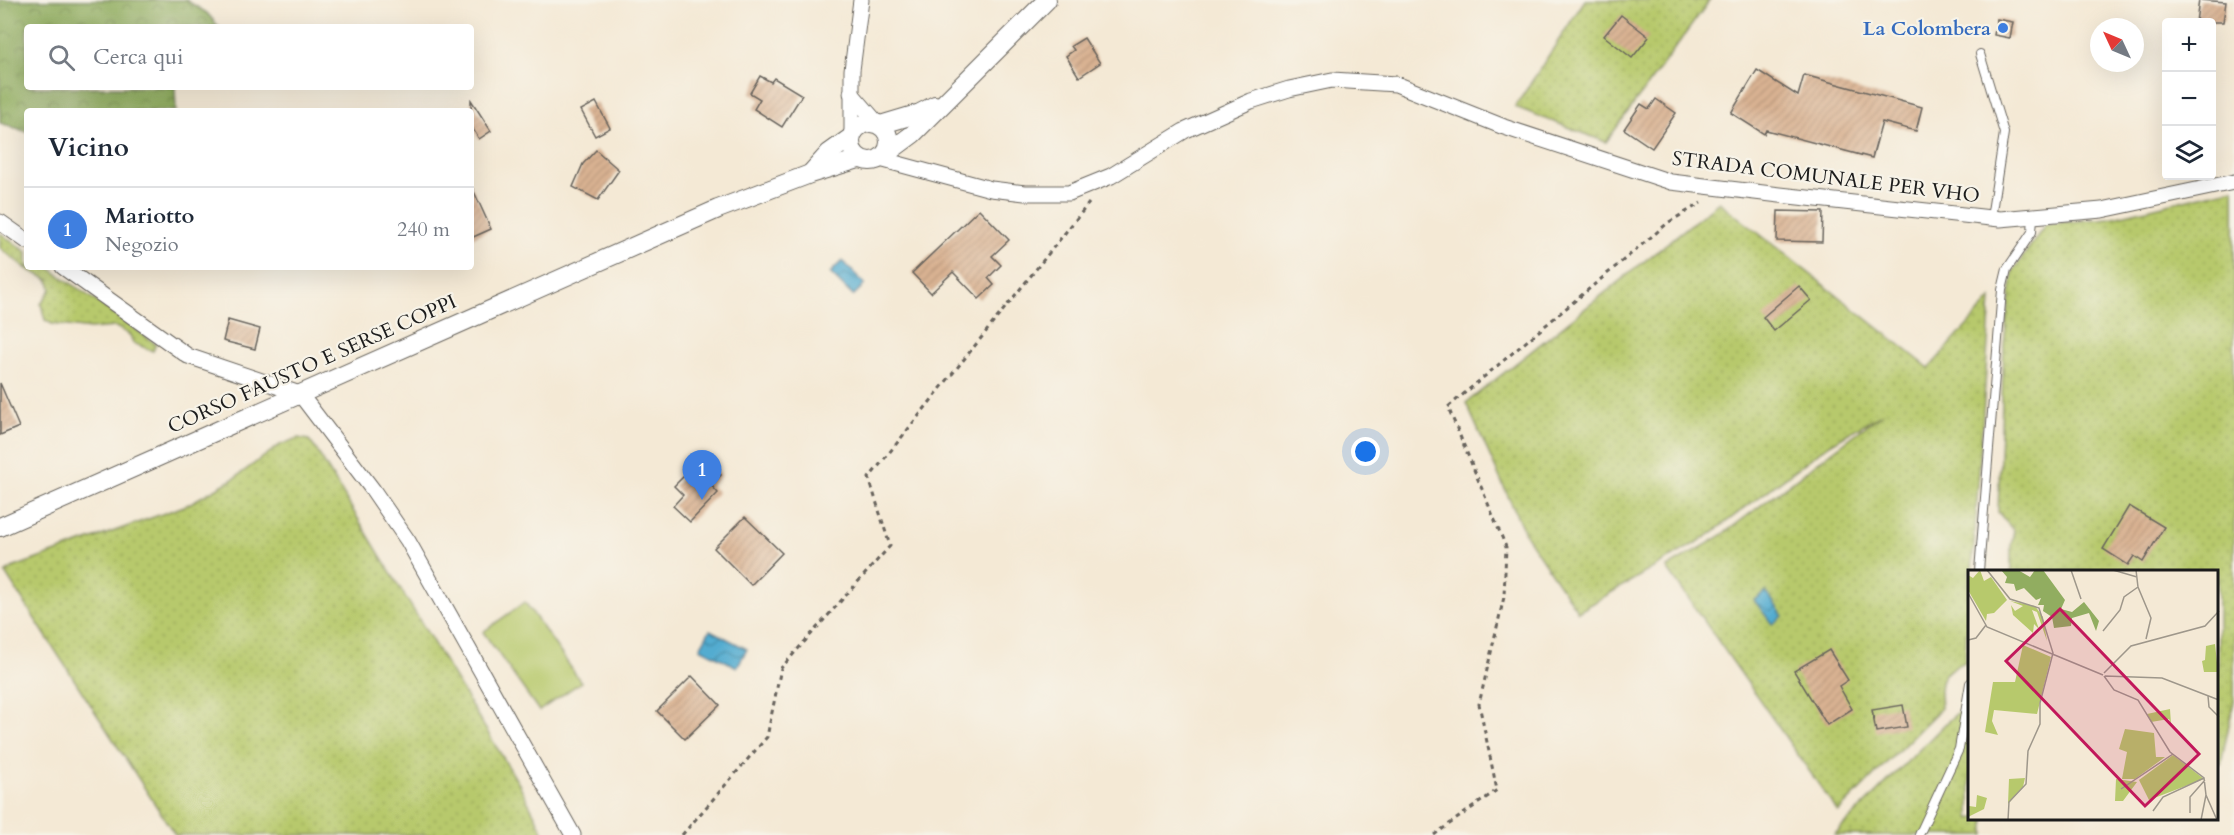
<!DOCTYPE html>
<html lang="it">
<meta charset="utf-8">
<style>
body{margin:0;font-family:Cardo,serif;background:#f2f2f3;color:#1f2937}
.controls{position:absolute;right:18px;top:18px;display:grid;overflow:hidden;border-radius:6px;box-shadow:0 6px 24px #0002}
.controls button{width:54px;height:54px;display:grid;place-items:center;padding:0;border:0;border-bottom:2px solid #e0e1e3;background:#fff;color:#1f2937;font:30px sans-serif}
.compass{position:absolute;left:2090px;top:18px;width:54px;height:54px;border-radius:50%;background:#fff;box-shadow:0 6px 24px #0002;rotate:314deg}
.you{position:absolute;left:1366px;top:452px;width:21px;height:21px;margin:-15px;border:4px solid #fff;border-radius:50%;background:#1a73e8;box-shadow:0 0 0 9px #1a73e833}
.badge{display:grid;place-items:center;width:39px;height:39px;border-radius:50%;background:#0b8043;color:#fff;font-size:20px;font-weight:700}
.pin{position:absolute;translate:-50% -50px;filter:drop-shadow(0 2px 3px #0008)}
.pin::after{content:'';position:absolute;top:32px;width:21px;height:18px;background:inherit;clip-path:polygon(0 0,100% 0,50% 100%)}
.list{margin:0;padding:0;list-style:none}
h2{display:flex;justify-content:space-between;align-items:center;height:78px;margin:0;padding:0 24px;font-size:26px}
h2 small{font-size:20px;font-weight:400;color:#747a83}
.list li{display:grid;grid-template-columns:39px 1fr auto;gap:18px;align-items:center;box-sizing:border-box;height:84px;padding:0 24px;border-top:2px solid #e0e1e3}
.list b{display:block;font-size:22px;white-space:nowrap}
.list p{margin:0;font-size:20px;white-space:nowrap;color:#747a83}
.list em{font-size:20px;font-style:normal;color:#747a83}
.icon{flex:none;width:33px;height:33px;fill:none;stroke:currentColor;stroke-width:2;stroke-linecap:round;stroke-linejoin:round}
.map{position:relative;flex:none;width:2234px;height:835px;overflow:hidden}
.search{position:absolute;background:#fff;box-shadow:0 6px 24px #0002;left:24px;top:24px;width:450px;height:66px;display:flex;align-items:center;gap:15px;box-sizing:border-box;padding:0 21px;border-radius:6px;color:#747a83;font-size:22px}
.panel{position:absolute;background:#fff;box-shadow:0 6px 24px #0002;left:24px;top:108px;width:450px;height:162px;border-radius:6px}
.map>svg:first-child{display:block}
.grass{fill:url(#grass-dots);stroke:#6a7244;stroke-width:1.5}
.forest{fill:url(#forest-crowns);stroke:#56643e;stroke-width:1.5}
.pitch{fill:#b7c96c;stroke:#6a7244;stroke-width:1.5}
.water{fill:url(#water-waves);stroke:#376476;stroke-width:1.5}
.building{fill:url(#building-hatch)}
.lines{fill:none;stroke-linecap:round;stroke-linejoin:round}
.service-casing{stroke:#68645d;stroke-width:10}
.minor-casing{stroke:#68645d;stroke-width:17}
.tertiary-casing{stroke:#68645d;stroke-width:20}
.path{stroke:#68645d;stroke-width:3;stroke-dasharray:4.5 4.5;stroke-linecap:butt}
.service{stroke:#fff;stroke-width:8}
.minor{stroke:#fff;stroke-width:15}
.tertiary{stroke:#fff;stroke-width:18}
.shop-dot{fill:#3f7fe0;stroke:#f7f3e8;stroke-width:2}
.labels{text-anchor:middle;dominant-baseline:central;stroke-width:4.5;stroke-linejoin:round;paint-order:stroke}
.shop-label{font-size:20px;font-weight:bold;fill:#366cbe;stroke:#f7f3e8;text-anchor:end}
.street-label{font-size:20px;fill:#1c1c1c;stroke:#f7f3e8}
.inset-road{fill:none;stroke:#9e978b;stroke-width:1.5}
.view{fill:#c2185b;fill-opacity:0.15;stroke:#c2185b;stroke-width:3}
.inset-edge{fill:none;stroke:#1c1c1c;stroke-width:3}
</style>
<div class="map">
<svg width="2234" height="835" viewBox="0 0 2234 835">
<defs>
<pattern id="grass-dots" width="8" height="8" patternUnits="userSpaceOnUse" patternTransform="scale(1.5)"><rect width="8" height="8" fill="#b7c96c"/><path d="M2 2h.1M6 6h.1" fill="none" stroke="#9dac5d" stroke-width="1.8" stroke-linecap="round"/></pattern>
<pattern id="forest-crowns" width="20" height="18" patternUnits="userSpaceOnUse" patternTransform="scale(1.5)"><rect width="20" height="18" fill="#91ad60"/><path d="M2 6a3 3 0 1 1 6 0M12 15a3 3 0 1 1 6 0" fill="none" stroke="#768c4e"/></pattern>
<pattern id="water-waves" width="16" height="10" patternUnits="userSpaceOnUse" patternTransform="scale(1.5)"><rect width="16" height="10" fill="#52acd0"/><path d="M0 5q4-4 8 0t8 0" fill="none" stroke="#438ba8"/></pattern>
<pattern id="building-hatch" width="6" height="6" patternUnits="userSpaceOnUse" patternTransform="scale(1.5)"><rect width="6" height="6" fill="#d9b292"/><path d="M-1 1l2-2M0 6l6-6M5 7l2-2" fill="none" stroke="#ba987d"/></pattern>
</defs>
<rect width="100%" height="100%" fill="#f7f3e8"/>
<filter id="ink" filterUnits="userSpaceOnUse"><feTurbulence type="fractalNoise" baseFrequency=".0167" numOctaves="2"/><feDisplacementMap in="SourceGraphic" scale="12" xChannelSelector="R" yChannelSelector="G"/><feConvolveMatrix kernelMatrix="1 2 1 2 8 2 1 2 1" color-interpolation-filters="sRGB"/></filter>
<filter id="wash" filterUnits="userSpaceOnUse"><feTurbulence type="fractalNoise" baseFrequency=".008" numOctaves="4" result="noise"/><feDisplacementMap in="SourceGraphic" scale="24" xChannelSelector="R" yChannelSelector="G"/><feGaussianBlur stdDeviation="1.35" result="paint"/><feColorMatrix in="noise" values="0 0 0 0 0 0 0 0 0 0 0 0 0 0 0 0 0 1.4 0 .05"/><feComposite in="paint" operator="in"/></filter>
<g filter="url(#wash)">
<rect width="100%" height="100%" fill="#f4e9d5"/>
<!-- grass -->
<g class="grass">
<polygon points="1585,0 1710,0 1606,142 1515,107"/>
<polygon points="2234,188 2234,700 2221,764 2218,763 2218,571 2011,571 2011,546 2014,531 1998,512 2004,344 2013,271 2046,224 2109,218"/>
<path d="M1719,202L1929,368L1991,299L1972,571H1970L1965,662C1938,672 1939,682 1941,708L1838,812L1667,568L1719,537L1883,413L1830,444L1706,537L1578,612L1526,536L1466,403Z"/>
<polygon points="0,233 27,252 27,267 48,267 156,344 153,351 133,343 130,335 116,327 90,329 52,324 45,320 41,304 51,289 49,280 27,269 0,248"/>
<polygon points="298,438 309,440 317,451 519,784 545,835 175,835 5,573 12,568 187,505 233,479 280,445"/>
<polygon points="1961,710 1970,711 1970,818 1985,819 1985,835 1834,835 1950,719"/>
</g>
<!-- forest -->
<polygon class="forest" points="0,0 186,0 207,13 219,27 27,27 27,87 175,87 176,111 27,111 27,132 0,123"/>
<!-- pitch -->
<polygon class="pitch" points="525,602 581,682 539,711 483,632"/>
<!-- water -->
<g class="water">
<polygon points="842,261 865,284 853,296 830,273"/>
<polygon points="1766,591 1783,616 1772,624 1754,600"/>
<polygon points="710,630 747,649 737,667 700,648"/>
</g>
<g id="blocks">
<!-- building -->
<g class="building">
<polygon points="2199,0 2226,2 2223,22 2196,22"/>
<polygon points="1621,15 1649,37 1632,58 1604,36"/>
<polygon points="1997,19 2013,22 2010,38 1994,35"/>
<polygon points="1084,38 1100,63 1079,77 1066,56 1074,50 1071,46"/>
<polygon points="1757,70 1798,96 1804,75 1922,107 1916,131 1882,122 1872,158 1766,130 1764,134 1731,113"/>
<polygon points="760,76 771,82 774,78 802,95 782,127 754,109 760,99 750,93"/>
<polygon points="1656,99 1676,113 1652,148 1624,129 1641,104 1649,109"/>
<polygon points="471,100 491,131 479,139 471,126"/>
<polygon points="596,102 610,128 595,136 581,110"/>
<polygon points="596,150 619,170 598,200 573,187 583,164"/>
<polygon points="471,185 491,229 471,238"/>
<polygon points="979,209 1009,240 992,256 1001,265 988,278 994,285 979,299 953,272 931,293 912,273"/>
<polygon points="1778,211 1823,212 1822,242 1777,241"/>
<polygon points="1799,286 1811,300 1774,331 1763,317"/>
<polygon points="228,320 260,329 255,349 223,341"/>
<polygon points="0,383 19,427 0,435"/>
<polygon points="709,463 721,475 711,485 718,493 690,522 673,506 683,495 674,486 693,467 700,473"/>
<polygon points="2129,506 2164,527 2143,562 2134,556 2128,565 2103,549"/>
<polygon points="745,517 782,553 751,585 714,548"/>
<polygon points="1829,650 1848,680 1839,686 1852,709 1827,725 1794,671"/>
<polygon points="692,676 720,705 685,739 657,711"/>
<polygon points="1903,705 1907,727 1876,732 1872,710"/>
</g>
</g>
</g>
<g filter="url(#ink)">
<use href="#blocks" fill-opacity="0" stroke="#68645d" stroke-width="1.5"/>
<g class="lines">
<!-- service casing -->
<g class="service-casing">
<g id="service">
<polyline points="1980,54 2004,133 1991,218"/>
<polyline points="1979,571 2002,290 2007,269 2032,232 2033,216"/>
<polyline points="1919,835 1959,749 1970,683"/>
</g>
</g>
<!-- minor casing -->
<g class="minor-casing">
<g id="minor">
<polyline points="851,93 878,124"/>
<polyline points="852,133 852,70 861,0"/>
<polyline points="880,159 991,189 1025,193 1069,193 1111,176 1184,131 1251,101 1289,89 1332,80 1396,84 1504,127 1671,182 1780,195 2000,219 2102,210 2234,182"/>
<polyline points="0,222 27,241"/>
<polyline points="63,267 188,356 300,394 373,490 408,541 573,835"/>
</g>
</g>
<!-- tertiary casing -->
<g class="tertiary-casing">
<g id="tertiary">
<circle cx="870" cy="142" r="19"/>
<polyline points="880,125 920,113 935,105"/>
<polyline points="886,154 913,134 1047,0"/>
<polyline points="811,173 829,153 850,138"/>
<polyline points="0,527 718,209 810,174 859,159"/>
</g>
</g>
<!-- path -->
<g class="path">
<polyline points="682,835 767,737 781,668 890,546 869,478 1089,203"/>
<polyline points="1434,835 1497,790 1479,704 1504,597 1506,547 1448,407 1669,222 1701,203"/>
</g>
<!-- service -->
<use href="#service" class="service"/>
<!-- minor -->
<use href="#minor" class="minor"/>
<!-- tertiary -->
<use href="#tertiary" class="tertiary"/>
</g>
</g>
<!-- markers -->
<circle class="shop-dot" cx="2003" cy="28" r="6"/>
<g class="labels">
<!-- shop labels -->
<g class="shop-label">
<text x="1991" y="28">La Colombera</text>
</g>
<!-- street labels -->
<g class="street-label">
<text transform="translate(1826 177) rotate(7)">STRADA COMUNALE PER VHO</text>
<text transform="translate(312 364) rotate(-24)">CORSO FAUSTO E SERSE COPPI</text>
</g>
</g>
<!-- overview -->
<g transform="translate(1968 570)">
<rect width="250" height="250" fill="#f4e9d5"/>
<path d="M12,0L16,11L23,7L39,30L26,43L19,44L18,51L0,20V5L5,8ZM42,31L67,36L75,47L79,71L69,42L64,40L71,59L66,54L65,63L45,45L43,35L47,41L55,36ZM247,74L250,102H236L234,91L237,90L238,76ZM55,75L83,87L69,144L26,140L24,151L30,165L17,162L25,112H47ZM202,139L203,154L201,149L183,152L179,144ZM157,159L186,163L188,187H197L167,209H154L159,182L151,179ZM205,185L236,209L181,230L171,210ZM57,208L55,217L40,234L41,209ZM148,209L169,212L155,231H147ZM9,225L19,228L16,239L0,247L1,236L8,237Z" fill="#b7c96c"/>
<path d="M33,0H50L62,7L67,0H75L97,30L93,39L104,42L116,32L131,51L128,61L121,43L104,48L103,56L86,58L84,47L75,41L76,35H70L73,28L68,30L56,18L48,21L46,14L37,13L39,7Z" fill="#91ad60"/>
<path class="inset-road" d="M19,0L42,29L71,38L85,83L72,133V154L60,181L58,214L41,232L40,250M103,0L113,29M145,0L169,7M168,0L170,17L183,48L178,69M0,23L19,57L135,105M135,61L152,40L156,27L170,17M0,70L8,68L18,55M136,103L163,76L237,56L251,41M136,106L146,120L170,130L202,182L236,208L238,225L249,250M137,106L194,108L251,130M240,126L241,137L251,147M153,219L205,184M185,241L195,227L236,208M222,243V227L237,210M233,250L238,225"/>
<path class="view" d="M92,39L231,184L177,236L38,91Z"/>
<rect width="250" height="250" class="inset-edge"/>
</g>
</svg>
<div class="controls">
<button>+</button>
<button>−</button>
<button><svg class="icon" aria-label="layers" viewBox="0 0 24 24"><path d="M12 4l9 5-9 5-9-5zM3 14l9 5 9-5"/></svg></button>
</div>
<svg class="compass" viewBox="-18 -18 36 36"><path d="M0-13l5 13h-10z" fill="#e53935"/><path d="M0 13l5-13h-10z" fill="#747a83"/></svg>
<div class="you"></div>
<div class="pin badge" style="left:702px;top:500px;background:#3f7fe0">1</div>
<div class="search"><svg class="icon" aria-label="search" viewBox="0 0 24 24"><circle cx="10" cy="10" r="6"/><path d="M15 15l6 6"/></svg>Cerca qui</div>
<section class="panel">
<h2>Vicino<small></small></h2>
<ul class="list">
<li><span class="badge" style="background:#3f7fe0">1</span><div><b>Mariotto</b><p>Negozio</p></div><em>240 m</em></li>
</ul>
</section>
</div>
